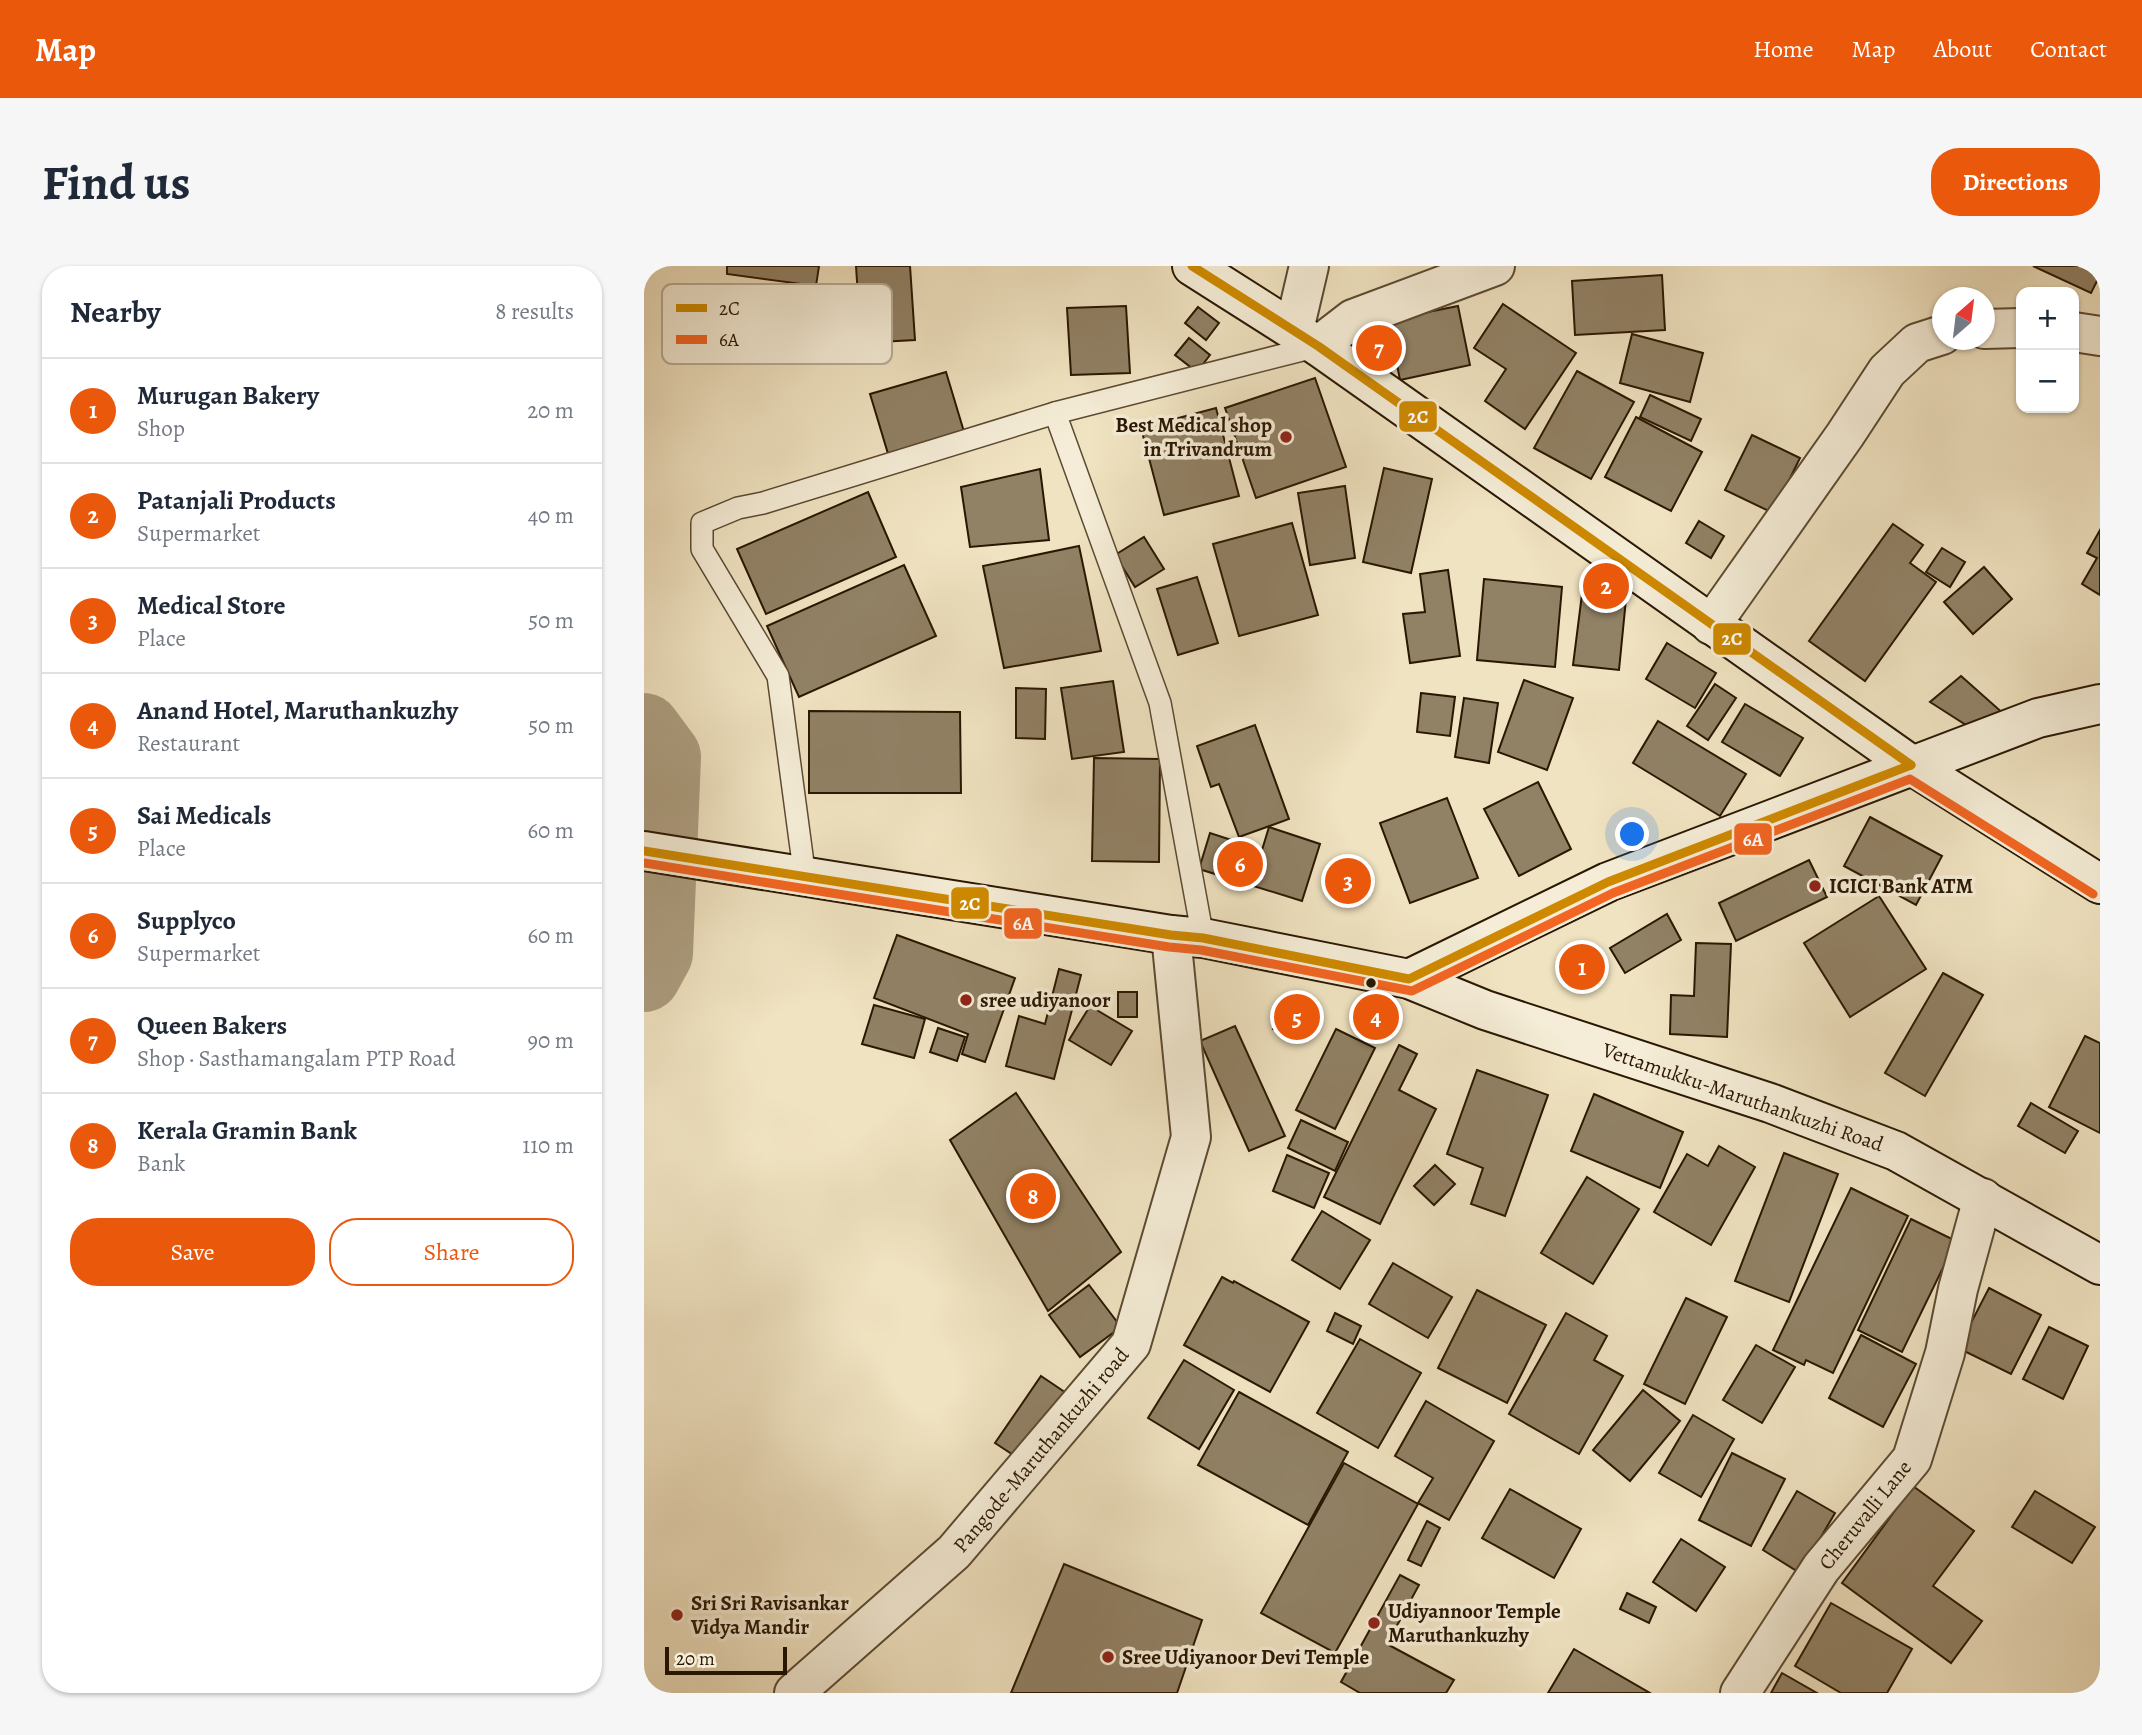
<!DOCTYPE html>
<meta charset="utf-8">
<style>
body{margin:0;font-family:Alegreya,serif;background:#f6f6f7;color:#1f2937}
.controls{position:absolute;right:21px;top:21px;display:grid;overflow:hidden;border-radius:14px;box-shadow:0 2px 5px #0004}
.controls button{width:63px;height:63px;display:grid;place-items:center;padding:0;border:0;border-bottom:2px solid #e0e1e3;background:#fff;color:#1f2937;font:35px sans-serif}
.compass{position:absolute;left:1288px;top:21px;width:63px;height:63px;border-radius:50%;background:#fff;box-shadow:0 2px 5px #0004;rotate:28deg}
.scale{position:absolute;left:21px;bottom:18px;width:122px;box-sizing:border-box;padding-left:7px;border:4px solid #2a1702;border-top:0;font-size:19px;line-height:24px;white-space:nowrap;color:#2a1702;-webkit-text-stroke:5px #f5edd7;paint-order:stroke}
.you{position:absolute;left:989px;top:569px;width:24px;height:24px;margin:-18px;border:5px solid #fff;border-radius:50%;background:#1a73e8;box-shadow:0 0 0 10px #1a73e833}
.badge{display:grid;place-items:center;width:46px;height:46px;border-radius:50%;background:#ea580c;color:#fff;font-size:23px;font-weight:700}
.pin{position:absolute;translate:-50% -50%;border:4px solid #fff;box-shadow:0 2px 7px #0006}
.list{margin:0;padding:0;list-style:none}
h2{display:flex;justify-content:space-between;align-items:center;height:91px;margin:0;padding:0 28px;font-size:30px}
h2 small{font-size:23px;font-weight:400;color:#747a83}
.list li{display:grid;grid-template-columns:46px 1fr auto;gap:21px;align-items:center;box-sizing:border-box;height:105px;padding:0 28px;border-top:2px solid #e0e1e3}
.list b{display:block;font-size:26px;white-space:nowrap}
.list p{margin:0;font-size:23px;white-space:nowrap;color:#747a83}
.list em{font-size:23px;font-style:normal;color:#747a83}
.actions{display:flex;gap:14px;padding:21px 28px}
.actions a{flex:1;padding:16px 0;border:2px solid #ea580c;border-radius:28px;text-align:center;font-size:24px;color:#ea580c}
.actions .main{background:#ea580c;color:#fff}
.map{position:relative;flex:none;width:1456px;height:1427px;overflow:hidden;border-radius:28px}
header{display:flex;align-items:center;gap:42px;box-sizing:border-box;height:98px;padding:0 35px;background:#ea580c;color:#fff}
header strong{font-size:33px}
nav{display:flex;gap:38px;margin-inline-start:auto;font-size:24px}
.intro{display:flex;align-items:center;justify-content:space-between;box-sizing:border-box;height:168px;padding:0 42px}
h1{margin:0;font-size:49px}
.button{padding:18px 32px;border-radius:28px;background:#ea580c;color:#fff;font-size:24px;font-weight:700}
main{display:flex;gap:42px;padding:0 42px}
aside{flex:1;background:#fff;border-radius:28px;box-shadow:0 2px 5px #0004}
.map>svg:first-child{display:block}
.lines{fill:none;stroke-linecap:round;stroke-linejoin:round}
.river{stroke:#ad9e80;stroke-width:74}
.building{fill:#918165;stroke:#2a1702;stroke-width:2}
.lane-casing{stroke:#5c4a32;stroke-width:24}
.street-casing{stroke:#5c4a32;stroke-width:42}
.secondary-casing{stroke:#2a1702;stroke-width:42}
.lane{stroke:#f5edd7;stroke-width:21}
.street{stroke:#f5edd7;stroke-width:38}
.secondary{stroke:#f5edd7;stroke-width:38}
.bus-1-casing{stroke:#f5edd7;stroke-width:14}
.bus-2-casing{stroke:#f5edd7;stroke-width:14}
.bus-1{stroke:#ce8900;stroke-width:9}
.bus-2{stroke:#f26522;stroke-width:9}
.poi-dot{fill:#8f2418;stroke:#f5edd7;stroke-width:2.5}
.bus-dot{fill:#2a1702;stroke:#f5edd7;stroke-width:2.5}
.labels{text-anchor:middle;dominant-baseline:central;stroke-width:7;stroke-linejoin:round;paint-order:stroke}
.poi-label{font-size:21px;font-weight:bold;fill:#2a1702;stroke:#f5edd7;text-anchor:start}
.street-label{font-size:21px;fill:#2a1702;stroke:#f5edd7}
.key{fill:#f5edd7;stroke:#b8ad97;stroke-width:2}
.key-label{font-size:19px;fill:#2a1702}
.line-badge{stroke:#f5edd7;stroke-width:2.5}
.badge-label{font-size:19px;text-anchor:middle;font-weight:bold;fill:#fff}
</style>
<header>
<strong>Map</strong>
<nav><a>Home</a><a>Map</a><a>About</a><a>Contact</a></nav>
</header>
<div class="intro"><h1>Find us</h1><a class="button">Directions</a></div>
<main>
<aside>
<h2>Nearby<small>8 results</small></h2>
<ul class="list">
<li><span class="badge">1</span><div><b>Murugan Bakery</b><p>Shop</p></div><em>20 m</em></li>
<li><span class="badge">2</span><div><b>Patanjali Products</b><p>Supermarket</p></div><em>40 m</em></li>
<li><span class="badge">3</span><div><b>Medical Store</b><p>Place</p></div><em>50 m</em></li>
<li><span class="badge">4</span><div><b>Anand Hotel, Maruthankuzhy</b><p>Restaurant</p></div><em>50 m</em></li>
<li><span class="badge">5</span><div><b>Sai Medicals</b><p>Place</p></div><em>60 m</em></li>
<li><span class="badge">6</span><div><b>Supplyco</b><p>Supermarket</p></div><em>60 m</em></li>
<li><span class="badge">7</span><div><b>Queen Bakers</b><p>Shop · Sasthamangalam PTP Road</p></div><em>90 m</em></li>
<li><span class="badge">8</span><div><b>Kerala Gramin Bank</b><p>Bank</p></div><em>110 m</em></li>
</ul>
<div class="actions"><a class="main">Save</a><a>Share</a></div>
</aside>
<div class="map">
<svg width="1456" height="1427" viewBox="0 0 1456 1427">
<rect width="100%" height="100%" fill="#f0e3c1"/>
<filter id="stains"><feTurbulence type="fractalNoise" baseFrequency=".00286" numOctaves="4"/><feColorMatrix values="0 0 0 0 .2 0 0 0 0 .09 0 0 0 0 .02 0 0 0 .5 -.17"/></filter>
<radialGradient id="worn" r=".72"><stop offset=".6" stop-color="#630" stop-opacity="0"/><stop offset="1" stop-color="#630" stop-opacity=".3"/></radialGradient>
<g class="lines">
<!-- river -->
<polyline class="river" points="0,464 20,491 12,687 0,709"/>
</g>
<!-- building -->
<g class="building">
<polygon points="83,0 175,0 172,20 83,8"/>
<polygon points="212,0 266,0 271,74 217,77"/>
<polygon points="1389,0 1456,0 1456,9 1447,27"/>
<polygon points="1018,9 1021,64 931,69 928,15"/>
<polygon points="859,38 932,87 881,163 841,135 862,103 830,82"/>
<polygon points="482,40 486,107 427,109 423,42"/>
<polygon points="814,40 826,99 756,114 744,54"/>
<polygon points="554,41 575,57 562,74 541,57"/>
<polygon points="988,68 1059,87 1046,136 976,117"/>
<polygon points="545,72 566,89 553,106 531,89"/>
<polygon points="933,105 990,136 947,213 890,182"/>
<polygon points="302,106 321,169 245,191 226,128"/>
<polygon points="671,112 702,201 612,232 581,142"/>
<polygon points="1006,129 1057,153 1047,175 996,151"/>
<polygon points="572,142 595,230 520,249 497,162"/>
<polygon points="992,151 1058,186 1027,245 961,211"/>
<polygon points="1108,169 1156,192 1129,247 1081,224"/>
<polygon points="740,202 788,213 767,307 719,296"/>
<polygon points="396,203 405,274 326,281 317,221"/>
<polygon points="701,220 711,292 666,299 654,227"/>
<polygon points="224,226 252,291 122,348 93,283"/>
<polygon points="1055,255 1080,270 1067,292 1042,277"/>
<polygon points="648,257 674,349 595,370 569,278"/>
<polygon points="1249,258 1279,279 1266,297 1292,316 1221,415 1165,375"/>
<polygon points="1456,264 1456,329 1438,318 1453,292 1443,287"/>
<polygon points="500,271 520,303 491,321 471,289"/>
<polygon points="435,280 457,385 360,402 339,300"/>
<polygon points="1298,282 1321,296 1306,321 1282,306"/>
<polygon points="260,299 292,370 155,431 123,360"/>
<polygon points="1340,301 1368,333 1329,368 1300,336"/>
<polygon points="804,304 816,390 766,397 759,348 781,346 776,308"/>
<polygon points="553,311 574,377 534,389 513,323"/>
<polygon points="840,313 918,321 911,401 833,394"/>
<polygon points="938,328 982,333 975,404 929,399"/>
<polygon points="1023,377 1072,407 1051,442 1002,413"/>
<polygon points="1317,410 1361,449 1333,466 1286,436"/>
<polygon points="880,414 929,432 903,504 854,486"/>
<polygon points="469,415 480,486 428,493 417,422"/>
<polygon points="1071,418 1092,432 1064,474 1043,460"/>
<polygon points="372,422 402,423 401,473 372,472"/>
<polygon points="777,427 811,431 806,470 773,466"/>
<polygon points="820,432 854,437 845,497 811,491"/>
<polygon points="1101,438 1159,472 1136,510 1078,476"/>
<polygon points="165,445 316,446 317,527 165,527"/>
<polygon points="1014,455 1102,508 1076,550 989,497"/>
<polygon points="611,459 645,553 595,571 575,518 567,521 553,480"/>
<polygon points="450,492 516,493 515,596 448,595"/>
<polygon points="894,516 927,583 875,610 840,543"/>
<polygon points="803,532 834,612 766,637 736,557"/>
<polygon points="1226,551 1298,590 1272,639 1200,600"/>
<polygon points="625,561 676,578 658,635 555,603 566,567 618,584"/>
<polygon points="1165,594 1183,631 1092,675 1075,637"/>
<polygon points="692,607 721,607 710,630 690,622"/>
<polygon points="1235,630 1282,703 1206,751 1160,677"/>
<polygon points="1023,648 1037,674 981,707 966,682"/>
<polygon points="253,669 371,712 341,796 318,788 324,768 230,732"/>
<polygon points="1052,677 1087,678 1083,771 1026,768 1027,729 1050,730"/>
<polygon points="415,703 437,709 410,813 362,800 375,750 401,758"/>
<polygon points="1299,707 1339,729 1281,830 1241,807"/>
<rect x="474" y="726" width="19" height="25"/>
<polygon points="230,739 281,753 270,792 218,778"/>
<polygon points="446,740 488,765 467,799 425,774"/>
<polygon points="637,742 641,758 658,745 651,769 629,763"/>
<polygon points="591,760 641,870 605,885 556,775"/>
<polygon points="294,762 321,771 313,795 286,786"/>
<polygon points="692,763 731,782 691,863 652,844"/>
<polygon points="1441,770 1456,777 1456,867 1405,841"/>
<polygon points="755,779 773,788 755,824 792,843 736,958 680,931"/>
<polygon points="833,804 904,829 861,950 827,938 839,902 803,888"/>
<polygon points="372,827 477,986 404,1045 306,874"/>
<polygon points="950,828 1039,866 1016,922 927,885"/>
<polygon points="1387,837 1434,865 1421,887 1374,860"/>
<polygon points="657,854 704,876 691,905 644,882"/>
<polygon points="1075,880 1111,901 1067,979 1010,946 1043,888 1064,900"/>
<polygon points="1140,887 1194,908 1145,1036 1091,1015"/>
<polygon points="643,889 685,907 670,942 629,925"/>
<polygon points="791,899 811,918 790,939 770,920"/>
<polygon points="943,911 995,943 949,1018 897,987"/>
<polygon points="1207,922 1264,950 1189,1107 1162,1094 1160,1099 1129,1084"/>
<polygon points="678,945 726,974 696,1023 648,994"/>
<polygon points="1267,953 1312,975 1258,1086 1214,1064"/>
<polygon points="749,997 808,1031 784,1072 725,1038"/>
<polygon points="578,1011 589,1017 590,1015 665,1056 626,1126 540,1079"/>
<polygon points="445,1019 477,1061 436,1091 405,1049"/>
<polygon points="1345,1022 1397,1049 1367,1108 1314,1082"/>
<polygon points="833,1024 902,1059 863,1137 794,1102"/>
<polygon points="1042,1032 1083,1051 1041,1138 1000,1118"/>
<polygon points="691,1047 717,1060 709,1078 683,1065"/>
<polygon points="922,1047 963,1070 950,1094 979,1110 935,1188 865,1148"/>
<polygon points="1405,1061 1444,1080 1419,1133 1379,1113"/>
<polygon points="1217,1069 1272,1098 1239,1161 1185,1132"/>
<polygon points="716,1073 777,1107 734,1182 673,1147"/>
<polygon points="1112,1079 1151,1101 1118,1157 1079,1134"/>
<polygon points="540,1094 590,1124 555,1183 504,1152"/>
<polygon points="397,1110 437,1137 392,1204 351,1177"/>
<polygon points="999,1124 1036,1155 986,1215 949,1184"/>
<polygon points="595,1126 704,1186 664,1259 554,1199"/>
<polygon points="782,1135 850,1175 805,1254 774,1237 789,1212 751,1190"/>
<polygon points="1049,1149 1090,1173 1057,1231 1015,1207"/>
<polygon points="1088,1187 1141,1213 1107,1280 1055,1254"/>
<polygon points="700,1197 774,1238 691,1387 617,1347"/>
<polygon points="1269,1220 1330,1265 1289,1320 1338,1355 1307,1397 1198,1317"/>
<polygon points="866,1223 937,1263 910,1312 838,1272"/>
<polygon points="1153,1225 1191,1247 1156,1307 1119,1284"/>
<polygon points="1391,1225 1451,1261 1428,1297 1368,1261"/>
<polygon points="783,1255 796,1262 777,1300 764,1294"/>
<polygon points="1037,1273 1081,1301 1052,1345 1009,1316"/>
<polygon points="420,1298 558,1354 533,1427 367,1427"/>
<polygon points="756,1309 775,1319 743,1378 810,1414 802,1427 716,1427 697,1416"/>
<polygon points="983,1327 1012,1341 1005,1357 976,1343"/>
<polygon points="1187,1337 1268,1383 1243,1427 1197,1427 1151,1400"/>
<polygon points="930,1383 1006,1427 904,1427"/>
<polygon points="1138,1407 1173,1427 1127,1427"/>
</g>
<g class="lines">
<!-- lane casing -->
<g class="lane-casing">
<g id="lane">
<polyline points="411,147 516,437 559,672"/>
<polyline points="161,612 134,410 58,283 58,257 94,242 119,237 411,147 674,80"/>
</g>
</g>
<!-- street casing -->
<g class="street-casing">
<g id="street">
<polyline points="1340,63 1377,62"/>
<polyline points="650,64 665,0"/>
<polyline points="1430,66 1456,70"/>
<polyline points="674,80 709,53 851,0"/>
<polyline points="1067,359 1201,169 1243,105 1273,77 1298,69"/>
<polyline points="150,1427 310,1286 487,1078 547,871 527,669"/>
<polyline points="1096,1427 1177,1302 1268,1193 1301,1087 1314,1023 1339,932"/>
</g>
</g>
<!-- secondary casing -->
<g class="secondary-casing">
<g id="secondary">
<polyline points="548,0 674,80 1267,499 1456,618"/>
<polyline points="0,585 527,669 559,672 765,713 841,744 1126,837 1252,885 1456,999"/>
<polyline points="765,713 964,616 1394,452 1456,438"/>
</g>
</g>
<!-- lane -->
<use href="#lane" class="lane"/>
<!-- street -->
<use href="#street" class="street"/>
<!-- secondary -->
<use href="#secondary" class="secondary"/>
<!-- bus-1 casing -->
<g class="bus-1-casing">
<g id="bus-1">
<polyline points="548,0 674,80 1267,499"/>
<polyline points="0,585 527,669 559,672 765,713 964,616 1267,499"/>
</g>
</g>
<!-- bus-2 casing -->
<g class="bus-2-casing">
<polyline id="bus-2" points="0,597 525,681 557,684 768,725 969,627 1266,513 1449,628"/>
</g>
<!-- bus-1 -->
<use href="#bus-1" class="bus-1"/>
<!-- bus-2 -->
<use href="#bus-2" class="bus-2"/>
</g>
<!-- markers -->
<g class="poi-dot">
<circle cx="642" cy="171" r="7"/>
<circle cx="1171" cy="620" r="7"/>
<circle cx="322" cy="734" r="7"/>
<circle cx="33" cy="1349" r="7"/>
<circle cx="730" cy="1357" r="7"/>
<circle cx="464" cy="1391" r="7"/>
</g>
<circle class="bus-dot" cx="727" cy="717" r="6"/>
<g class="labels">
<!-- poi labels -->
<g class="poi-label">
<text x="628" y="159" text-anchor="end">Best Medical shop<tspan x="628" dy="24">in Trivandrum</tspan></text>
<text x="1185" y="620">ICICI Bank ATM</text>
<text x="336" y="734">sree udiyanoor</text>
<text x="47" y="1337">Sri Sri Ravisankar<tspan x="47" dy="24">Vidya Mandir</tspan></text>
<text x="744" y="1345">Udiyannoor Temple<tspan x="744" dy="24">Maruthankuzhy</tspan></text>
<text x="478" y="1391">Sree Udiyanoor Devi Temple</text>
</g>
<!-- street labels -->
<g class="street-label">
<text transform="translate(1099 831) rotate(19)">Vettamukku-Maruthankuzhi Road</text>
<text transform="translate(397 1184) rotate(-50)">Pangode-Maruthankuzhi road</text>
<text transform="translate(1221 1249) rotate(-51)">Cheruvalli Lane</text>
</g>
</g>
<!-- legend -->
<rect x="18" y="18" width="230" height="80" rx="10" class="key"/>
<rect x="32" y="38" width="31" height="8" fill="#ce8900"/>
<rect x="32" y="69" width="31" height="9" fill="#f26522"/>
<g class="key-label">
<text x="75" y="49">2C</text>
<text x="75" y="80">6A</text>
</g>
<g class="line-badge">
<rect x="754" y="134" width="40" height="33" rx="7" fill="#ce8900"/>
<rect x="1068" y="356" width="40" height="34" rx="7" fill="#ce8900"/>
<rect x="1089" y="556" width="40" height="34" rx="7" fill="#f26522"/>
<rect x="306" y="620" width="40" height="34" rx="7" fill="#ce8900"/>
<rect x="359" y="641" width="40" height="33" rx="7" fill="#f26522"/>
</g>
<g class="badge-label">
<text x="774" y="157">2C</text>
<text x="1088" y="379">2C</text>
<text x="1109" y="580">6A</text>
<text x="326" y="644">2C</text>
<text x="379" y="664">6A</text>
</g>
<rect width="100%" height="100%" filter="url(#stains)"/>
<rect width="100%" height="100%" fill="url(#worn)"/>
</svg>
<div class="controls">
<button>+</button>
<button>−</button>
</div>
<svg class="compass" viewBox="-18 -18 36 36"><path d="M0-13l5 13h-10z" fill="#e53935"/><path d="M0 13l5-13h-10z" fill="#747a83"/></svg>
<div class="scale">20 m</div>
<div class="you"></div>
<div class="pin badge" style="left:938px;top:701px">1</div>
<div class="pin badge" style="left:962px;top:320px">2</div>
<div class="pin badge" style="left:704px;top:615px">3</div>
<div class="pin badge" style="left:732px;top:751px">4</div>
<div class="pin badge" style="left:653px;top:751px">5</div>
<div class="pin badge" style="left:596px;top:598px">6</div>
<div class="pin badge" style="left:735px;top:82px">7</div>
<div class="pin badge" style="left:389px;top:930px">8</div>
</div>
</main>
